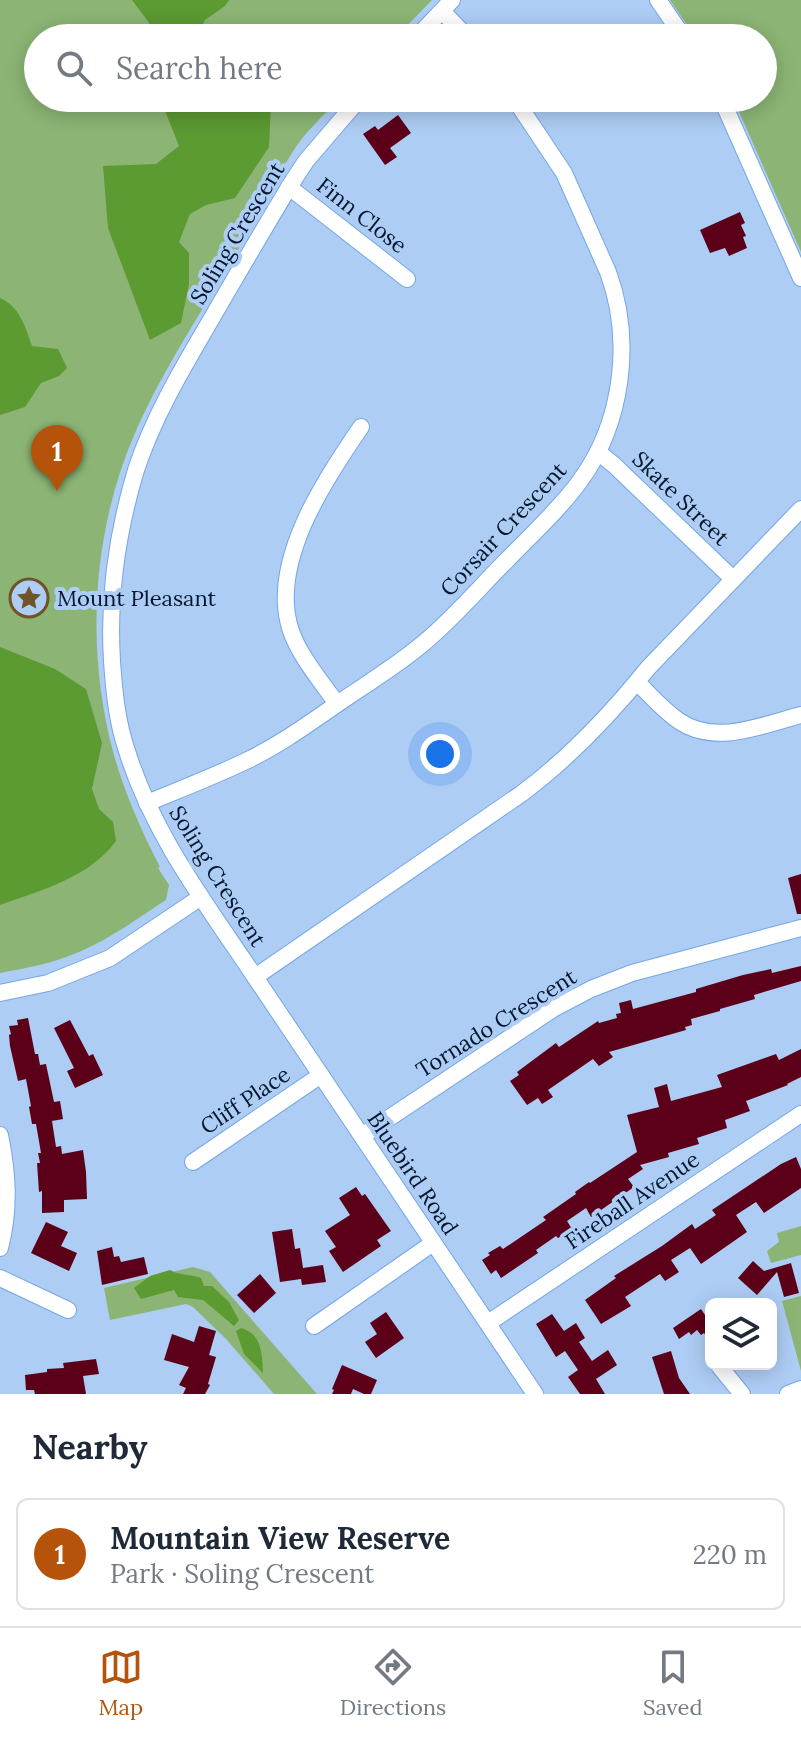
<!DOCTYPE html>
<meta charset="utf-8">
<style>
body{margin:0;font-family:Lora,serif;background:#f2f2f3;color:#1f2937}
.controls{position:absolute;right:24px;bottom:24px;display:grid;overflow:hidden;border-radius:12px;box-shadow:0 4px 20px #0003}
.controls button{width:72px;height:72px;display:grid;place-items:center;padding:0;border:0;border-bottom:2px solid #e0e1e3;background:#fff;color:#1f2937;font:40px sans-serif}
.you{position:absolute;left:440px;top:754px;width:28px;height:28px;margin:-20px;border:6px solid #fff;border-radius:50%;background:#1a73e8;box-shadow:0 0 0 12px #1a73e833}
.badge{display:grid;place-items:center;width:52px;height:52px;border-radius:50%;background:#b45309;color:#fff;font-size:26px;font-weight:700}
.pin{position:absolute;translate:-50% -66px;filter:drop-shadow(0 2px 4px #0008)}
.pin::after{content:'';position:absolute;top:42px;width:28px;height:24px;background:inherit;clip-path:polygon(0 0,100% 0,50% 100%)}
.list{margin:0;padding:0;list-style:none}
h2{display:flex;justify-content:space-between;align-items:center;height:104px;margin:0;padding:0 32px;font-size:34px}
h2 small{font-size:26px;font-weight:400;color:#747a83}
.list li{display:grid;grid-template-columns:52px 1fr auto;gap:24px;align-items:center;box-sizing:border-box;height:112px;margin:0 16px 16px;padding:0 16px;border:2px solid #e0e1e3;border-radius:12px}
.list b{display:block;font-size:30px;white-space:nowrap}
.list p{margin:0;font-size:26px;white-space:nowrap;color:#747a83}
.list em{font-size:26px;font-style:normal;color:#747a83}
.icon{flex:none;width:44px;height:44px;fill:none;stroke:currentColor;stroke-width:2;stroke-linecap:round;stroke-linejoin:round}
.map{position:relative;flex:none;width:801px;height:1394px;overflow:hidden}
.search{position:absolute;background:#fff;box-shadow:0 4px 20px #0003;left:24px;right:24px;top:24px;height:88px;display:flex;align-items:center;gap:20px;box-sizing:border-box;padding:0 28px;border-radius:44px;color:#747a83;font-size:30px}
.sheet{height:232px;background:#fff}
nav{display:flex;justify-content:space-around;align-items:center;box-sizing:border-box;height:112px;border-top:2px solid #e0e1e3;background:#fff;font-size:22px;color:#747a83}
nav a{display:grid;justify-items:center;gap:4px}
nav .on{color:#b45309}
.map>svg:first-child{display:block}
.green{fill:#8cb575}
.forest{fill:#5c9a32}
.building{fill:#5c001a}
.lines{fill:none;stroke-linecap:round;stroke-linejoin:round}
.street-casing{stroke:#73a6e6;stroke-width:18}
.street{stroke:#fff;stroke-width:16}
.labels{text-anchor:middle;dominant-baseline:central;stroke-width:8;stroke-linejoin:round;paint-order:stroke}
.street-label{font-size:22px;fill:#03162e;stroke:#aecdf5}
.poi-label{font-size:22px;fill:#03162e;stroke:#aecdf5;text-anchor:start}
</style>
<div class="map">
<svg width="801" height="1394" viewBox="0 0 801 1394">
<rect width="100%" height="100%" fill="#aecdf5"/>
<!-- green -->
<g class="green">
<path d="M0,0H432L395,38H38V98H340C324,115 304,133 292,153C267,192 248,235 224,274C192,326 159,378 135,433C92,532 85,650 114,755C125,794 141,830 160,867L158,868L169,885L166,900C138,918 110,939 79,952C54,963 27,968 0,973Z"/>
<polygon points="670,0 801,0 801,252 733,98 763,98 763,38 696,38"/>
<polygon points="801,1226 801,1255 771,1263 767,1251 779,1242 777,1233"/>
<polygon points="193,1267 210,1272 317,1394 274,1394 226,1339 193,1307 186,1304 110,1320 104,1288"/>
<polygon points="801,1296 801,1371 782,1301"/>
</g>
<!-- forest -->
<g class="forest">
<polygon points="132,0 229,0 225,6 205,20 196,38 151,38 150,24"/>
<polygon points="160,98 266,98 271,102 269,147 235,198 206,205 190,214 179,242 189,253 189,284 181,323 150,340 108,228 103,166 156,164 179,146"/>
<path d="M0,298C20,307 25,326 32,346L58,349L67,368L59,376L41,383L25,407L0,415Z"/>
<path d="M0,647L55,669L86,689L102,743L92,789L99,809L113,822L116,841C89,878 41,890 0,905Z"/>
<path d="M170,1270C181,1276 190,1274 201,1278L204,1286H212L229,1302L239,1320L234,1326L203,1300L178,1297L174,1290L141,1299L134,1288L150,1276Z"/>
<path d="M241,1328C262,1334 262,1353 263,1373L244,1354L236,1331Z"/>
</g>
<!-- building -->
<g class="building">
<polygon points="398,115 411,133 390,148 397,157 385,165 363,134 375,126 378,130"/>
<polygon points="740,212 745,223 741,225 746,236 743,237 747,248 729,256 725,248 710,253 700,230"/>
<polygon points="801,874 801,914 797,914 788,878"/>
<polygon points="801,966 801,981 754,995 755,999 720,1009 720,1011 691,1019 692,1025 685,1027 686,1030 609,1052 613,1057 599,1066 593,1059 548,1090 553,1097 542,1104 538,1098 527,1105 510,1081 519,1075 517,1072 556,1043 559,1047 598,1021 599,1023 617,1018 616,1014 621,1013 619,1003 631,1000 633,1009 696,992 696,989 743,975 771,969 772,973"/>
<polygon points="28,1018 35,1054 38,1054 40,1065 46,1064 54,1102 60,1101 63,1119 52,1121 56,1147 61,1146 62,1154 83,1150 86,1172 87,1199 64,1200 64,1212 42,1213 42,1191 39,1192 37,1163 40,1163 38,1153 41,1153 36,1124 32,1124 29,1107 31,1106 26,1079 18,1081 10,1046 9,1035 11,1034 9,1026 18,1025 17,1020"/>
<polygon points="70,1020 89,1056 93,1054 103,1075 75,1088 67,1071 74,1068 54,1028"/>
<polygon points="801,1049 801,1077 787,1084 788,1085 746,1101 750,1111 725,1120 727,1128 697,1138 699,1144 668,1153 669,1157 640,1165 643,1169 628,1179 634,1187 591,1217 586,1208 567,1221 572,1229 558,1238 556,1236 536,1250 538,1253 501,1278 496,1270 491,1274 482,1260 490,1255 488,1253 500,1246 503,1249 546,1220 543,1217 576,1194 575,1192 589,1182 590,1183 637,1152 627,1115 659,1107 654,1088 667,1084 671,1101 722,1087 717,1075 776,1054 779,1060"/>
<polygon points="796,1157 801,1169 801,1188 764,1213 756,1202 736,1215 747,1232 701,1264 690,1248 671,1260 679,1272 665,1281 660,1274 625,1297 631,1306 601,1324 585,1300 616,1278 614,1276 662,1246 692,1224 695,1229 716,1215 712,1210 781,1164"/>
<polygon points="356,1187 362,1196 365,1194 391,1231 377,1240 381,1246 343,1272 329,1251 336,1247 325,1231 350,1215 339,1198"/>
<polygon points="46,1222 68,1232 61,1246 77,1253 69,1271 31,1253"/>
<polygon points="292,1229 295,1249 300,1248 303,1268 323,1265 326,1282 302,1285 301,1279 280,1282 272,1232"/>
<polygon points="112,1247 114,1257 119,1256 121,1262 144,1257 148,1274 102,1285 97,1251"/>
<polygon points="753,1261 764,1271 791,1263 799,1293 784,1297 777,1272 757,1295 738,1278"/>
<polygon points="260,1274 276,1293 254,1313 237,1295"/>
<polygon points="701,1309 711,1324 711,1343 704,1333 701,1335 697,1330 691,1335 689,1332 679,1339 673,1328"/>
<polygon points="386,1312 404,1338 376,1358 365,1342 377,1334 370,1323"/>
<polygon points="552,1314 564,1331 576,1323 585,1338 579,1342 592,1361 608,1350 617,1365 596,1379 605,1394 580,1394 568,1377 578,1370 565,1351 556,1357 536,1324"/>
<polygon points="199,1326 216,1331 209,1355 216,1357 208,1384 210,1385 205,1394 183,1394 186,1388 179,1385 189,1367 164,1360 172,1334 194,1342"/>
<polygon points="671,1351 679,1378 690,1394 664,1394 652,1357"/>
<polygon points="96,1359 99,1374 83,1376 86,1394 35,1394 34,1390 26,1390 25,1375 47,1372 47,1369 64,1368 63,1363"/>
<polygon points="342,1365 377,1380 371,1394 364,1394 353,1389 351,1394 332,1394 334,1390 332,1389"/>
</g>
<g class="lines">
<!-- street casing -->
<g class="street-casing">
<g id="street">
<polyline points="658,0 684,38"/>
<polyline points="442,11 468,38"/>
<polyline points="416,38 452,0"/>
<path d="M360,98L306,161L289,187C262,232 235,278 209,323C182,369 153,418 136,470C117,533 108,596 112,661C114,691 117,722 127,751C153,835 207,905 255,977L521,794C568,759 611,714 648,668L801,509"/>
<polyline points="721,98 801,278"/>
<polyline points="289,187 407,279"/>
<polyline points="598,452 614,465 732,578"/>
<path d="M637,682C650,695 663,710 679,721C716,746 762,725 801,715"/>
<path d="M337,704C321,681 300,657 291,631C268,564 325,479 361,427"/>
<path d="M147,803C181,789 215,776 248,760C277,746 304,727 330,709C360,688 392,669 420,646C451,621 478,589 506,561C531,535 559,510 580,481C623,422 633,340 608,272L564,173L514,98"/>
<polyline points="255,977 535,1394"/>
<polyline points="0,993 48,983 110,958 201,897"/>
<path d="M0,1135C8,1174 10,1209 0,1248"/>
<polyline points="362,1136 553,1009 591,989 632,973 801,928"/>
<polyline points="193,1162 321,1075"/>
<polyline points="0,1278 68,1310"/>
<polyline points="488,1323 801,1114"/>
<polyline points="314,1326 433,1243"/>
<polyline points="720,1367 742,1394"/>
<polyline points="788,1394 801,1389"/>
</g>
</g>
<!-- street -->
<use href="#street" class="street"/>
</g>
<!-- icons -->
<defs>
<g id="sight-ring" transform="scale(2)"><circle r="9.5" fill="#aecdf5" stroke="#715328" stroke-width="1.5"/><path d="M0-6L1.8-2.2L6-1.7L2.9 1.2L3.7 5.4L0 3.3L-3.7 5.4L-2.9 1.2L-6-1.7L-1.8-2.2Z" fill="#715328"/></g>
</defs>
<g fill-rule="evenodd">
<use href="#sight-ring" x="29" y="598"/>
</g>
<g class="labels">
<!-- street labels -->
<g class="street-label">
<text transform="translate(362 215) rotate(38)">Finn Close</text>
<text transform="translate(237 233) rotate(-59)">Soling Crescent</text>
<text transform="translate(681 498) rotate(44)">Skate Street</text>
<text transform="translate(503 529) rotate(-47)">Corsair Crescent</text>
<text transform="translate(218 876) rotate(58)">Soling Crescent</text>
<text transform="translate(496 1023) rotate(-32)">Tornado Crescent</text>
<text transform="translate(245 1100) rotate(-34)">Cliff Place</text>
<text transform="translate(413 1173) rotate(56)">Bluebird Road</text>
<text transform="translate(632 1200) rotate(-34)">Fireball Avenue</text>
</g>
<!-- poi labels -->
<g class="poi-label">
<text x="57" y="598">Mount Pleasant</text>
</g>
</g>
</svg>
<div class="controls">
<button><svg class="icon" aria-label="layers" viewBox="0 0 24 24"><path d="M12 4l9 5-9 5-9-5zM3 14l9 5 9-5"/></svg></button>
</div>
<div class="you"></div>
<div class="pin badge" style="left:57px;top:491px">1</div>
<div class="search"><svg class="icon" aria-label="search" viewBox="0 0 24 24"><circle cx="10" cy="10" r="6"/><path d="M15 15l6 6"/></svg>Search here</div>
</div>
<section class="sheet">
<h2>Nearby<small></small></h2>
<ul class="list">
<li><span class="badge">1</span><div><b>Mountain View Reserve</b><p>Park · Soling Crescent</p></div><em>220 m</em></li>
</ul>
</section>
<nav>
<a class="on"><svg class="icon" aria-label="map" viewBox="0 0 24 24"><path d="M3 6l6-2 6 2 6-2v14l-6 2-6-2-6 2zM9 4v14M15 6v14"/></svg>Map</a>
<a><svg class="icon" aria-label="directions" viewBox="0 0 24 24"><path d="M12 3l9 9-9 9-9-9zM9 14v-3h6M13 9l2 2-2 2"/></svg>Directions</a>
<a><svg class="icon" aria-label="saved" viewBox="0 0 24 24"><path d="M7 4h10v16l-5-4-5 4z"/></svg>Saved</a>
</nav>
